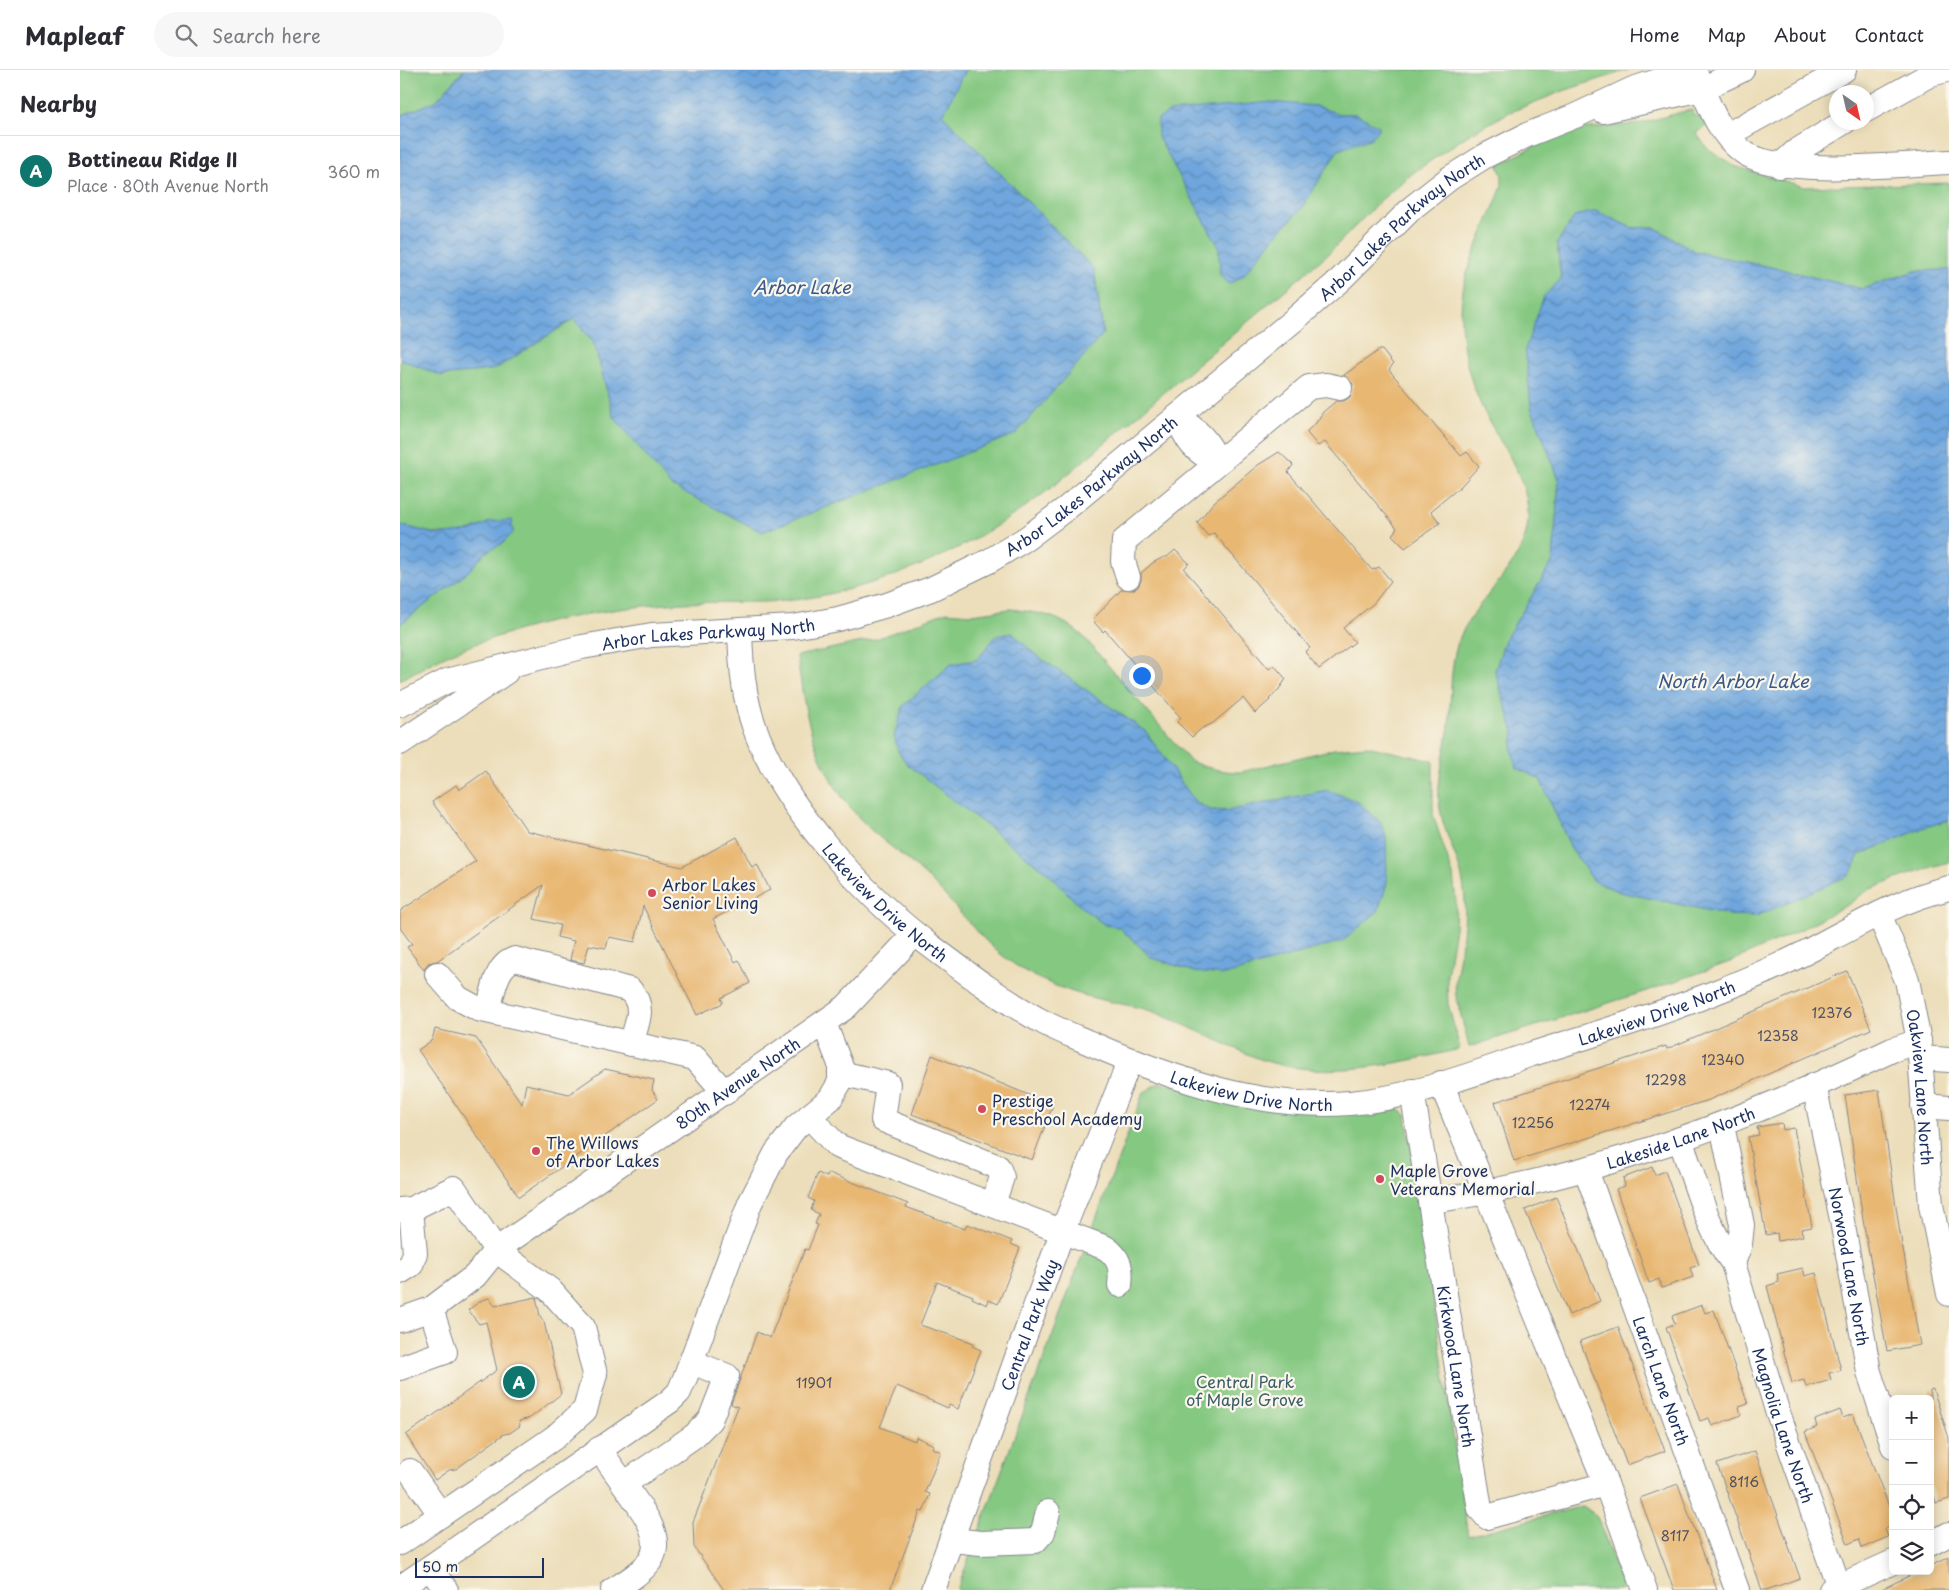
<!DOCTYPE html>
<meta charset="utf-8">
<style>
body{margin:0;font-family:"Playpen Sans",sans-serif;background:#f7f7f7;color:#2b2b33}
.controls{position:absolute;right:15px;bottom:15px;display:grid;overflow:hidden;border-radius:8px;box-shadow:0 2px 12px #0003}
.controls button{width:45px;height:45px;display:grid;place-items:center;padding:0;border:0;border-bottom:1px solid #e1e1e2;background:#fff;color:#2b2b33;font:25px sans-serif}
.compass{position:absolute;left:1429px;top:15px;width:45px;height:45px;border-radius:50%;background:#fff;box-shadow:0 2px 12px #0003;rotate:146deg}
.scale{position:absolute;left:15px;bottom:12px;width:129px;box-sizing:border-box;padding-left:5px;border:2px solid #1b2f5e;border-top:0;font-size:14px;line-height:18px;white-space:nowrap;color:#1b2f5e;-webkit-text-stroke:4px #fbf7ec;paint-order:stroke}
.you{position:absolute;left:741px;top:605px;width:18px;height:18px;margin:-12px;border:4px solid #fff;border-radius:50%;background:#1a73e8;box-shadow:0 0 0 8px #1a73e833}
.badge{display:grid;place-items:center;width:32px;height:32px;border-radius:50%;background:#0f766e;color:#fff;font-size:16px;font-weight:700}
.pin{position:absolute;translate:-50% -50%;border:2px solid #fff;box-shadow:0 1px 5px #0006}
.list{margin:0;padding:0;list-style:none}
h2{display:flex;justify-content:space-between;align-items:center;height:65px;margin:0;padding:0 20px;font-size:21px}
h2 small{font-size:16px;font-weight:400;color:#7c7c81}
.list li{display:grid;grid-template-columns:32px 1fr auto;gap:15px;align-items:center;box-sizing:border-box;height:70px;padding:0 20px;border-top:1px solid #e1e1e2}
.list b{display:block;font-size:19px;white-space:nowrap}
.list p{margin:0;font-size:16px;white-space:nowrap;color:#7c7c81}
.list em{font-size:16px;font-style:normal;color:#7c7c81}
.icon{flex:none;width:28px;height:28px;fill:none;stroke:currentColor;stroke-width:2;stroke-linecap:round;stroke-linejoin:round}
.map{position:relative;flex:none;width:1549px;height:1520px;overflow:hidden}
header{display:flex;align-items:center;gap:30px;box-sizing:border-box;height:70px;padding:0 25px;background:#fff;border-bottom:1px solid #e1e1e2}
header strong{font-size:24px}
nav{display:flex;gap:28px;margin-inline-start:auto;font-size:18px}
.search{width:350px;height:45px;background:#f7f7f7;display:flex;align-items:center;gap:12px;box-sizing:border-box;padding:0 18px;border-radius:28px;color:#7c7c81;font-size:19px}
main{display:flex}
aside{flex:1;background:#fff}
.map>svg:first-child{display:block}
.green{fill:#84c881;stroke:#507c70;fill-rule:evenodd}
.water{fill:url(#water-waves);stroke:#446a9e}
.building{fill:#e8b772}
.lines{fill:none;stroke-linecap:round;stroke-linejoin:round}
.minor-casing{stroke:#84868c;stroke-width:26}
.minor{stroke:#fff;stroke-width:24}
.poi-dot{fill:#d1495b;stroke:#fbf7ec;stroke-width:2}
.labels{text-anchor:middle;dominant-baseline:central;stroke-width:4.5;stroke-linejoin:round;paint-order:stroke}
.number-label{font-size:14px;fill:#4e5163}
.street-label{font-size:16px;fill:#1b2f5e;stroke:#fbf7ec}
.poi-label{font-size:16px;fill:#1b2f5e;stroke:#fbf7ec;text-anchor:start}
.park-label{font-size:16px;fill:#3a5d68;stroke:#fbf7ec}
.water-label{font-size:18px;font-style:italic;fill:#38598a;stroke:#fbf7ec}
</style>
<header>
<strong>Mapleaf</strong>
<div class="search"><svg class="icon" aria-label="search" viewBox="0 0 24 24"><circle cx="10" cy="10" r="6"/><path d="M15 15l6 6"/></svg>Search here</div>
<nav><a>Home</a><a>Map</a><a>About</a><a>Contact</a></nav>
</header>
<main>
<aside>
<h2>Nearby<small></small></h2>
<ul class="list">
<li><span class="badge">A</span><div><b>Bottineau Ridge II</b><p>Place · 80th Avenue North</p></div><em>360 m</em></li>
</ul>
</aside>
<div class="map">
<svg width="1549" height="1520" viewBox="0 0 1549 1520">
<defs>
<pattern id="water-waves" width="16" height="10" patternUnits="userSpaceOnUse" patternTransform="scale(1.25)"><rect width="16" height="10" fill="#6ea6dd"/><path d="M0 5q4-4 8 0t8 0" fill="none" stroke="#5a88b6"/></pattern>
</defs>
<rect width="100%" height="100%" fill="#fbf7ec"/>
<filter id="ink" filterUnits="userSpaceOnUse"><feTurbulence type="fractalNoise" baseFrequency=".02" numOctaves="2"/><feDisplacementMap in="SourceGraphic" scale="10" xChannelSelector="R" yChannelSelector="G"/><feConvolveMatrix kernelMatrix="1 2 1 2 8 2 1 2 1" color-interpolation-filters="sRGB"/></filter>
<filter id="wash" filterUnits="userSpaceOnUse"><feTurbulence type="fractalNoise" baseFrequency=".0096" numOctaves="4" result="noise"/><feDisplacementMap in="SourceGraphic" scale="20" xChannelSelector="R" yChannelSelector="G"/><feGaussianBlur stdDeviation="1.12" result="paint"/><feColorMatrix in="noise" values="0 0 0 0 0 0 0 0 0 0 0 0 0 0 0 0 0 1.4 0 .05"/><feComposite in="paint" operator="in"/></filter>
<g filter="url(#wash)">
<rect width="100%" height="100%" fill="#ecdeba"/>
<!-- green -->
<g class="green">
<polygon points="0,0 64,0 36,31 0,46"/>
<path d="M565,0H1228L1163,21L1108,43L1068,65L1013,103L981,130L929,183L661,410C588,469 507,510 414,527C367,536 315,530 267,534C197,539 123,555 57,581C38,588 19,600 0,610V554L66,504L86,481L103,473L113,463L90,452C54,470 37,465 0,455V289L42,306L95,299L174,249L194,274L214,347L703,264L694,199L542,45ZM915,36L939,44H956L971,68L938,80L901,139L877,164L820,205L819,177L758,67Z"/>
<path d="M1289,40H1293V45L1303,49L1306,56L1296,63L1307,78L1334,96L1405,117L1549,113V200L1515,201L1462,219L1380,199L1296,182L1254,157L1232,158L1196,141L1157,173L1161,210L1144,226L1131,337L1159,409L1153,491L1105,570L1095,601L1114,662L1112,680L1140,709L1172,780L1194,811L1220,822L1330,845L1357,846L1459,785L1525,757L1549,750V792L1518,801L1468,820L1449,834L1392,864L1330,892L1253,919L1069,977L1056,926L1055,914C1061,877 1071,837 1060,800C1054,780 1044,761 1040,739C1035,712 1046,682 1049,655C1051,631 1050,607 1055,583C1066,531 1127,501 1128,448C1129,411 1105,381 1089,351C1067,311 1055,260 1064,215C1070,186 1091,146 1102,116V106L1098,95L1131,78L1179,59L1238,54Z"/>
<path d="M611,539C644,544 657,544 683,566L790,691C807,698 822,702 841,702L934,679L967,676L1033,691V745L1053,805L1056,832L1055,858L1047,905L1048,934L1060,979C996,994 916,1013 852,986C819,972 787,955 754,942C740,937 725,935 712,932C683,926 656,918 630,904C583,878 564,843 527,807C510,790 489,776 471,760C417,708 406,656 397,586L476,569L546,542L571,544ZM612,563L636,585L746,662L796,733L810,740L827,741L752,888L719,857L705,855L681,837L649,804L507,694L498,681L551,594L577,590Z"/>
<polygon points="759,1013 997,1038 1006,1045 1068,1466 1183,1436 1197,1446 1224,1520 557,1520 743,1023"/>
</g>
<!-- water -->
<g class="water">
<polygon points="64,0 565,0 543,45 694,199 703,264 616,364 362,462 270,415 214,347 194,274 174,249 95,299 42,306 0,289 0,46 36,31"/>
<polygon points="871,32 915,36 939,44 956,44 980,57 971,68 938,80 901,139 877,164 842,207 829,214 820,205 819,177 758,67 758,49 770,42"/>
<polygon points="1196,141 1232,158 1254,157 1296,182 1380,199 1462,219 1515,201 1549,200 1549,750 1525,757 1459,785 1450,805 1357,846 1330,845 1220,822 1194,811 1172,780 1140,709 1117,698 1112,680 1114,662 1095,601 1105,570 1153,491 1159,409 1131,337 1125,279 1144,226 1161,209 1157,173 1175,146"/>
<polygon points="112,450 113,463 103,473 86,482 66,504 0,554 0,455 38,465 71,461 90,452"/>
<polygon points="612,563 636,585 746,662 796,733 810,740 827,741 927,720 957,731 981,753 986,767 987,813 978,841 943,871 825,905 795,902 752,888 719,857 705,855 681,837 649,804 507,694 498,681 494,666 503,636 551,594 577,590 596,566"/>
</g>
<g id="blocks">
<!-- building -->
<g class="building">
<polygon points="979,280 982,280 993,294 989,300 1061,386 1067,382 1079,396 1061,416 1031,441 1040,453 1005,478 992,465 997,458 925,372 918,376 907,363 907,361 916,353 923,342 936,331 944,331 950,327 953,314 944,305"/>
<polygon points="879,382 893,395 888,402 972,500 979,497 991,511 974,533 943,558 955,572 919,599 905,582 910,578 814,463 808,466 797,453 813,433 858,395"/>
<polygon points="775,480 789,493 784,499 869,599 874,595 886,609 877,622 869,629 870,630 855,643 843,628 813,653 801,659 792,667 777,652 781,648 705,560 703,562 695,553 694,548 722,519 732,520 738,517 741,510 741,503 754,492 764,487 767,487"/>
<polygon points="86,701 127,761 282,797 337,767 352,797 357,794 370,820 313,849 335,892 339,890 350,913 321,928 323,933 297,945 243,836 235,872 209,867 206,878 189,875 184,893 170,890 174,871 157,867 160,855 134,849 143,815 37,891 28,893 24,900 7,877 12,874 0,858 0,841 76,791 32,732 56,715 59,720"/>
<polygon points="1447,901 1471,959 1309,1030 1114,1091 1095,1032 1266,976 1267,979"/>
<polygon points="35,959 76,968 122,1034 126,1014 169,1024 205,999 254,1010 252,1020 258,1029 119,1127 18,980 32,970"/>
<polygon points="532,985 653,1035 632,1090 512,1044"/>
<polygon points="1479,1020 1499,1157 1520,1275 1487,1281 1463,1150 1445,1025"/>
<polygon points="1382,1053 1383,1060 1394,1058 1412,1157 1401,1159 1403,1166 1378,1171 1377,1163 1366,1165 1348,1067 1359,1065 1357,1057"/>
<polygon points="1252,1097 1255,1105 1265,1101 1299,1195 1290,1198 1293,1207 1262,1218 1259,1209 1249,1213 1216,1119 1225,1116 1223,1108"/>
<polygon points="418,1103 427,1107 429,1103 508,1134 506,1137 565,1159 567,1154 597,1165 612,1171 611,1174 620,1178 598,1234 589,1230 587,1235 572,1228 573,1226 537,1212 520,1255 574,1273 572,1276 581,1280 558,1339 549,1335 548,1338 497,1316 480,1357 515,1371 516,1367 534,1375 532,1378 541,1382 525,1422 530,1424 523,1442 520,1441 490,1520 324,1520 294,1477 293,1452 338,1337 331,1334 357,1262 370,1268 405,1179 408,1180 418,1155 415,1154 419,1144 411,1140 414,1131 408,1128"/>
<polygon points="1156,1127 1200,1231 1169,1245 1125,1140"/>
<polygon points="1403,1198 1405,1206 1416,1203 1441,1300 1429,1303 1431,1310 1406,1317 1404,1310 1392,1313 1367,1216 1379,1212 1377,1204"/>
<polygon points="136,1227 140,1246 144,1252 161,1324 130,1348 119,1351 120,1356 110,1363 104,1364 56,1399 49,1400 35,1410 6,1365 97,1300 86,1252 79,1254 68,1240 82,1230 89,1228 95,1236"/>
<polygon points="1302,1235 1305,1243 1314,1240 1348,1334 1339,1337 1341,1345 1312,1356 1309,1348 1300,1351 1266,1257 1275,1254 1272,1246"/>
<polygon points="1218,1257 1265,1381 1227,1395 1180,1271"/>
<polygon points="1533,1319 1549,1368 1549,1429 1536,1433 1530,1414 1530,1320"/>
<polygon points="1440,1340 1443,1348 1453,1344 1493,1447 1493,1456 1485,1459 1488,1467 1462,1478 1459,1469 1448,1474 1405,1362 1417,1357 1415,1350"/>
<polygon points="1355,1381 1400,1508 1366,1520 1362,1520 1317,1394"/>
<polygon points="1278,1414 1284,1431 1317,1520 1274,1520 1253,1463 1240,1428"/>
<polygon points="1549,1487 1549,1520 1480,1520 1519,1501 1530,1501 1530,1496"/>
</g>
</g>
</g>
<g filter="url(#ink)">
<use href="#blocks" fill-opacity="0" stroke="#84868c" stroke-width="1"/>
<g class="lines">
<!-- minor casing -->
<g class="minor-casing">
<g id="minor">
<path d="M1294,0C1307,29 1316,61 1342,81C1375,108 1504,94 1549,92"/>
<polyline points="1466,40 1531,4 1547,0"/>
<polyline points="1203,41 1302,19 1342,0"/>
<polyline points="1327,65 1444,0"/>
<polyline points="1380,96 1395,82 1444,52"/>
<path d="M777,347C797,360 809,370 817,392C793,381 787,371 777,347Z"/>
<polyline points="728,507 723,491 724,471 909,317 926,315 940,318"/>
<path id="s1" d="M340,561C341,593 343,625 354,656C381,734 462,824 528,874C565,902 603,931 645,953C660,961 676,967 692,974C772,1009 862,1040 950,1033C1011,1028 1072,1004 1129,985C1195,964 1262,944 1326,918C1356,906 1386,893 1414,878C1457,855 1501,829 1549,818"/>
<path id="s2" d="M0,635L47,611L182,577L252,565L393,557L438,549L487,535L531,519L589,491L627,468L668,437L895,249L940,210L1013,137L1050,108L1085,86L1127,65L1175,46L1233,19L1291,0"/>
<polyline points="0,673 106,602"/>
<path id="s3" d="M1479,844L1507,910L1519,971L1531,1135L1549,1224"/>
<polyline points="37,904 58,928 78,939 295,988 325,1023"/>
<path d="M88,941C93,924 95,895 115,889L230,920C246,938 237,952 231,974"/>
<polyline points="1520,988 1549,990"/>
<polyline points="440,1003 488,1014 483,1050 598,1097 602,1107 593,1134"/>
<polyline points="1041,1013 1206,1414 1245,1520"/>
<path id="s4" d="M1414,1015L1441,1145L1469,1302L1493,1376"/>
<path id="s5" d="M1012,1021L1080,1439L1087,1447L1206,1414"/>
<polyline points="1523,1036 1549,1038"/>
<path d="M409,1046L437,1076L706,1178C720,1188 722,1199 720,1215"/>
<path d="M1280,1069C1295,1110 1306,1158 1333,1193L1340,1174L1342,1155L1322,1055"/>
<path id="s6" d="M1186,1100L1337,1520"/>
<path id="s7" d="M1031,1131C1193,1109 1346,1050 1492,980L1519,971"/>
<polyline points="0,1140 11,1139 54,1118 96,1180 150,1220 183,1257 195,1304 185,1340 155,1367 0,1473"/>
<path id="s8" d="M1333,1193L1376,1337L1439,1517"/>
<polyline points="0,1202 11,1195 15,1183 11,1139"/>
<path id="s9" d="M0,1250L31,1239L75,1206L96,1180L446,937L515,864"/>
<polyline points="0,1298 45,1282 31,1239"/>
<polyline points="199,1379 224,1414 294,1366 310,1350 327,1306 292,1292"/>
<polyline points="10,1401 41,1445"/>
<polyline points="552,1470 581,1473 635,1471 643,1462 648,1442"/>
<polyline points="1530,1474 1549,1464"/>
<polyline points="30,1498 46,1520"/>
<polyline points="0,1518 270,1331 279,1322 285,1308 350,1133 376,1083 396,1057 430,1029 440,1012 440,994 424,953"/>
<path d="M213,1520C226,1512 241,1503 250,1491C267,1466 237,1434 224,1414"/>
<path id="s10" d="M533,1520L663,1160L730,990"/>
<polyline points="1431,1520 1493,1492"/>
</g>
</g>
<!-- minor -->
<use href="#minor" class="minor"/>
</g>
</g>
<!-- markers -->
<g class="poi-dot">
<circle cx="252" cy="823" r="5"/>
<circle cx="582" cy="1039" r="5"/>
<circle cx="136" cy="1081" r="5"/>
<circle cx="980" cy="1109" r="5"/>
</g>
<g class="labels">
<!-- number labels -->
<g class="number-label">
<text x="1432" y="942">12376</text>
<text x="1378" y="965">12358</text>
<text x="1323" y="989">12340</text>
<text x="1266" y="1009">12298</text>
<text x="1190" y="1034">12274</text>
<text x="1133" y="1052">12256</text>
<text x="414" y="1312">11901</text>
<text x="1344" y="1411">8116</text>
<text x="1275" y="1465">8117</text>
</g>
<!-- street labels -->
<g class="street-label">
<text stroke="none"><textPath href="#s2" startOffset="1144">Arbor Lakes Parkway North</textPath></text>
<text stroke="none"><textPath href="#s2" startOffset="739">Arbor Lakes Parkway North</textPath></text>
<text stroke="none"><textPath href="#s2" startOffset="319">Arbor Lakes Parkway North</textPath></text>
<text stroke="none"><textPath href="#s1" startOffset="319">Lakeview Drive North</textPath></text>
<text stroke="none"><textPath href="#s1" startOffset="1159">Lakeview Drive North</textPath></text>
<text stroke="none"><textPath href="#s9" startOffset="415">80th Avenue North</textPath></text>
<text stroke="none"><textPath href="#s1" startOffset="739">Lakeview Drive North</textPath></text>
<text stroke="none"><textPath href="#s3" startOffset="180">Oakview Lane North</textPath></text>
<text stroke="none"><textPath href="#s7" startOffset="258">Lakeside Lane North</textPath></text>
<text stroke="none"><textPath href="#s4" startOffset="185">Norwood Lane North</textPath></text>
<text stroke="none"><textPath href="#s10" startOffset="282">Central Park Way</textPath></text>
<text stroke="none"><textPath href="#s5" startOffset="279">Kirkwood Lane North</textPath></text>
<text stroke="none"><textPath href="#s6" startOffset="224">Larch Lane North</textPath></text>
<text stroke="none"><textPath href="#s8" startOffset="170">Magnolia Lane North</textPath></text>
</g>
<!-- poi labels -->
<g class="poi-label">
<text x="262" y="814">Arbor Lakes<tspan x="262" dy="18">Senior Living</tspan></text>
<text x="592" y="1030">Prestige<tspan x="592" dy="18">Preschool Academy</tspan></text>
<text x="146" y="1072">The Willows<tspan x="146" dy="18">of Arbor Lakes</tspan></text>
<text x="990" y="1100">Maple Grove<tspan x="990" dy="18">Veterans Memorial</tspan></text>
</g>
<!-- park labels -->
<g class="park-label">
<text x="845" y="1311">Central Park<tspan x="845" dy="18">of Maple Grove</tspan></text>
</g>
<!-- water labels -->
<g class="water-label">
<text x="402" y="216">Arbor Lake</text>
<text x="1333" y="610">North Arbor Lake</text>
</g>
</g>
</svg>
<div class="controls">
<button>+</button>
<button>−</button>
<button><svg class="icon" aria-label="locate" viewBox="0 0 24 24"><circle cx="12" cy="12" r="6"/><path d="M12 2v4M12 18v4M2 12h4M18 12h4"/></svg></button>
<button><svg class="icon" aria-label="layers" viewBox="0 0 24 24"><path d="M12 4l9 5-9 5-9-5zM3 14l9 5 9-5"/></svg></button>
</div>
<svg class="compass" viewBox="-18 -18 36 36"><path d="M0-13l5 13h-10z" fill="#e53935"/><path d="M0 13l5-13h-10z" fill="#7c7c81"/></svg>
<div class="scale">50 m</div>
<div class="you"></div>
<div class="pin badge" style="left:119px;top:1312px">A</div>
</div>
</main>
